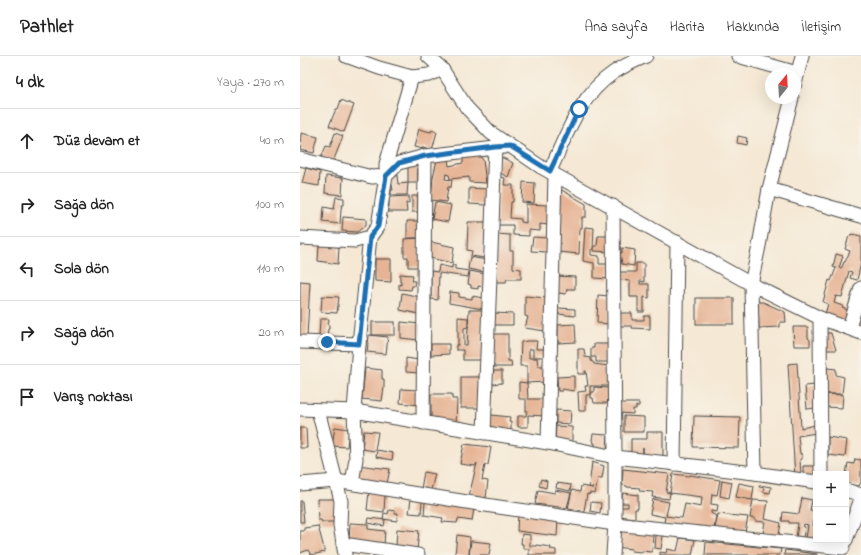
<!DOCTYPE html>
<html lang="tr">
<meta charset="utf-8">
<style>
body{margin:0;font-family:"Indie Flower",sans-serif;background:#f2f2f2;color:#222}
.controls{position:absolute;right:12px;bottom:12px;display:grid;overflow:hidden;border-radius:0px;box-shadow:0 4px 16px #0002}
.controls button{width:36px;height:36px;display:grid;place-items:center;padding:0;border:0;border-bottom:1px solid #e0e0e0;background:#fff;color:#222;font:20px sans-serif}
.compass{position:absolute;left:465px;top:12px;width:36px;height:36px;border-radius:50%;background:#fff;box-shadow:0 4px 16px #0002;rotate:18deg}
.stop{position:absolute;width:12px;height:12px;margin:-9px;border:3px solid #1f6fb2;border-radius:50%;background:#fff}
.stop.end{background:#1f6fb2;border-color:#fff;box-shadow:0 1px 4px #0008}
.list{margin:0;padding:0;list-style:none}
h2{display:flex;justify-content:space-between;align-items:center;height:52px;margin:0;padding:0 16px;font-size:17px}
h2 small{font-size:13px;font-weight:400;color:#767676}
.list li{display:grid;grid-template-columns:26px 1fr auto;gap:12px;align-items:center;box-sizing:border-box;height:64px;padding:0 16px;border-top:1px solid #e0e0e0}
.list b{display:block;font-size:15px;white-space:nowrap}
.list em{font-size:13px;font-style:normal;color:#767676}
.icon{flex:none;width:22px;height:22px;fill:none;stroke:currentColor;stroke-width:2;stroke-linecap:round;stroke-linejoin:round}
.map{position:relative;flex:none;width:561px;height:499px;overflow:hidden}
header{display:flex;align-items:center;gap:24px;box-sizing:border-box;height:56px;padding:0 20px;background:#fff;border-bottom:1px solid #e0e0e0}
header strong{font-size:19px}
nav{display:flex;gap:22px;margin-inline-start:auto;font-size:14px}
main{display:flex}
aside{flex:1;background:#fff}
.map>svg:first-child{display:block}
.building{fill:#e6b494}
.lines{fill:none;stroke-linecap:round;stroke-linejoin:round}
.minor-casing{stroke:#494744;stroke-width:15}
.minor{stroke:#fff;stroke-width:13}
.route{stroke:#1f6fb2;stroke-width:5}
</style>
<header>
<strong>Pathlet</strong>
<nav><a>Ana sayfa</a><a>Harita</a><a>Hakkında</a><a>İletişim</a></nav>
</header>
<main>
<aside>
<h2>4 dk<small>Yaya · 270 m</small></h2>
<ul class="list">
<li><svg class="icon" aria-label="ahead" viewBox="0 0 24 24"><path d="M12 20V5M6 11l6-6 6 6"/></svg><div><b>Düz devam et</b></div><em>40 m</em></li>
<li><svg class="icon" aria-label="right" viewBox="0 0 24 24"><path d="M7 20v-9h11M14 6l5 5-5 5"/></svg><div><b>Sağa dön</b></div><em>100 m</em></li>
<li><svg class="icon" aria-label="left" viewBox="0 0 24 24"><path d="M17 20v-9H6M10 6l-5 5 5 5"/></svg><div><b>Sola dön</b></div><em>110 m</em></li>
<li><svg class="icon" aria-label="right" viewBox="0 0 24 24"><path d="M7 20v-9h11M14 6l5 5-5 5"/></svg><div><b>Sağa dön</b></div><em>20 m</em></li>
<li><svg class="icon" aria-label="arrive" viewBox="0 0 24 24"><path d="M6 21V4h12l-3 4 3 4H6"/></svg><div><b>Varış noktası</b></div></li>
</ul>
</aside>
<div class="map">
<svg width="561" height="499" viewBox="0 0 561 499">
<rect width="100%" height="100%" fill="#f7f3e8"/>
<filter id="ink" filterUnits="userSpaceOnUse"><feTurbulence type="fractalNoise" baseFrequency=".025" numOctaves="2"/><feDisplacementMap in="SourceGraphic" scale="8" xChannelSelector="R" yChannelSelector="G"/><feConvolveMatrix kernelMatrix="1 2 1 2 8 2 1 2 1" color-interpolation-filters="sRGB"/></filter>
<filter id="wash" filterUnits="userSpaceOnUse"><feTurbulence type="fractalNoise" baseFrequency=".012" numOctaves="4" result="noise"/><feDisplacementMap in="SourceGraphic" scale="16" xChannelSelector="R" yChannelSelector="G"/><feGaussianBlur stdDeviation="0.9" result="paint"/><feColorMatrix in="noise" values="0 0 0 0 0 0 0 0 0 0 0 0 0 0 0 0 0 1.4 0 .05"/><feComposite in="paint" operator="in"/></filter>
<g filter="url(#wash)">
<rect width="100%" height="100%" fill="#f5e8d4"/>
<g id="blocks">
<!-- building -->
<g class="building">
<polygon points="41,44 54,49 44,76 29,70 36,53 38,53"/>
<polygon points="119,73 131,76 132,74 137,76 132,94 123,91 123,93 114,91"/>
<polygon points="1,77 18,81 14,97 0,94"/>
<polygon points="35,77 43,80 33,106 21,102 26,90 30,91"/>
<polygon points="438,80 447,82 446,89 437,87"/>
<polygon points="178,98 183,104 186,127 169,126 169,121 150,123 149,119 146,118 145,123 152,124 151,131 148,131 146,146 131,144 133,121 137,104 148,103 149,110 163,107 163,100"/>
<polygon points="201,101 213,107 208,121 196,115"/>
<polygon points="117,109 118,127 108,127 108,110"/>
<polygon points="6,112 20,116 19,130 2,127"/>
<polygon points="97,119 98,128 108,127 107,139 91,139 91,134 93,134 90,120"/>
<polygon points="26,120 43,122 42,139 25,137"/>
<polygon points="200,121 205,122 204,129 213,129 213,146 211,146 210,162 221,163 221,166 226,167 226,148 248,149 248,169 240,168 240,175 229,174 229,180 213,179 213,169 197,169"/>
<polygon points="223,126 235,127 234,147 222,146"/>
<polygon points="169,132 187,133 186,149 169,148"/>
<polygon points="260,133 286,148 286,161 282,161 282,172 280,172 279,198 258,196"/>
<polygon points="109,140 109,147 106,147 107,156 88,156 88,151 89,151 89,141"/>
<rect x="112" y="140" width="6" height="16"/>
<polygon points="36,141 44,142 44,149 42,149 41,153 40,168 23,166 24,151 34,153"/>
<polygon points="135,146 151,149 148,166 132,163"/>
<polygon points="43,161 66,163 66,169 57,176 42,175"/>
<polygon points="107,165 118,165 119,182 107,182"/>
<polygon points="168,166 186,166 185,202 171,200 172,195 167,194"/>
<polygon points="285,171 294,172 293,193 291,194 291,199 299,200 299,208 310,208 309,223 294,222 294,207 283,205"/>
<polygon points="196,178 210,179 210,195 213,195 213,212 221,213 221,223 207,223 206,226 195,226"/>
<polygon points="551,178 561,180 561,207 557,224 550,222 552,216 549,215 542,241 536,240 534,247 543,250 542,252 548,254 545,266 525,258 528,248 523,246 529,224 531,225 536,212 533,211 536,198 543,200 539,212 541,212 542,211 544,206 545,206 550,195 545,193 549,180 550,181"/>
<polygon points="298,180 310,180 310,196 294,195 294,190 297,190"/>
<polygon points="233,181 248,182 247,196 231,195"/>
<polygon points="119,182 120,211 108,211 108,201 104,201 104,183"/>
<polygon points="131,186 154,191 152,207 130,202"/>
<polygon points="19,189 39,191 38,208 18,205"/>
<polygon points="322,192 335,194 334,210 322,208 320,197 322,197"/>
<polygon points="170,201 186,204 184,216 168,213"/>
<polygon points="75,203 91,203 91,226 75,225"/>
<polygon points="336,207 344,207 344,226 340,225 340,228 349,228 349,242 344,241 344,256 338,256 338,241 330,241 330,225 320,224 320,216 336,216"/>
<polygon points="139,209 152,212 152,209 155,209 155,213 169,215 168,221 139,217 138,244 131,243 131,215 138,216"/>
<polygon points="170,215 185,218 184,231 178,230 178,233 171,232 171,229 168,228"/>
<polygon points="100,218 113,219 112,225 115,225 114,230 112,230 111,234 99,233 99,228 101,229 101,225 100,225"/>
<polygon points="257,220 275,221 275,233 267,233 266,238 258,237"/>
<polygon points="0,225 10,226 7,281 0,281"/>
<polygon points="150,236 159,237 159,241 172,243 172,240 184,242 183,253 149,247"/>
<polygon points="102,237 120,241 119,258 100,254"/>
<polygon points="298,239 309,240 309,268 297,267"/>
<polygon points="22,240 39,241 37,257 21,256"/>
<polygon points="225,240 247,242 245,275 225,272 228,261 225,260"/>
<rect x="396" y="242" width="38" height="26"/>
<polygon points="458,246 463,246 485,256 486,266 480,266 480,271 459,272"/>
<polygon points="258,252 275,253 275,260 258,258"/>
<polygon points="169,254 183,254 182,304 163,304 163,294 156,294 156,289 158,289 158,261 168,262 168,271 164,272 164,289 167,289"/>
<polygon points="194,257 213,258 213,269 194,269"/>
<polygon points="320,257 332,257 332,264 344,264 344,260 350,260 350,273 332,272 332,270 320,270"/>
<polygon points="20,263 29,263 28,269 29,269 29,273 28,273 27,280 19,280"/>
<rect x="72" y="266" width="23" height="13"/>
<polygon points="101,266 120,268 119,284 101,282"/>
<polygon points="275,268 276,286 258,287 258,269"/>
<polygon points="493,271 508,271 508,282 510,284 510,290 494,290"/>
<polygon points="524,277 531,277 536,294 524,294"/>
<polygon points="194,278 208,278 208,305 211,305 212,311 194,311 194,309 193,309"/>
<polygon points="69,279 88,281 86,298 67,296"/>
<polygon points="227,285 237,285 236,293 247,293 247,301 233,301 233,293 229,293 229,302 237,302 238,310 247,310 246,326 227,327 227,310 220,310 221,286"/>
<polygon points="131,288 149,288 149,298 131,299"/>
<polygon points="294,288 309,288 309,306 296,306 296,301 291,301 291,292 294,292"/>
<polygon points="278,293 284,293 285,301 291,302 291,305 293,306 294,308 309,310 308,330 290,330 290,339 286,339 286,355 279,355 278,336 286,335 285,330 288,330 286,315 285,315 285,318 278,318"/>
<polygon points="106,302 119,304 119,317 106,316"/>
<polygon points="497,307 501,372 516,369 516,377 498,380 500,398 502,398 502,403 500,403 501,421 495,421 488,308"/>
<polygon points="65,312 82,314 82,323 84,323 84,331 82,345 62,343"/>
<polygon points="527,312 536,313 536,319 544,321 542,338 526,338"/>
<polygon points="193,315 202,315 202,327 192,328"/>
<polygon points="274,320 274,335 262,333 262,335 258,335 257,321"/>
<rect x="161" y="321" width="19" height="31"/>
<polygon points="219,326 227,327 228,343 246,343 245,360 228,359 228,371 218,371 218,360 226,360 227,354 226,355 226,343 219,343"/>
<polygon points="515,329 515,352 507,353 505,330"/>
<polygon points="294,331 308,332 308,347 294,347 293,342 291,342 291,339 292,336 294,336"/>
<polygon points="101,333 119,334 119,349 100,347"/>
<polygon points="131,338 152,338 152,343 157,343 156,370 131,366"/>
<polygon points="527,338 543,339 542,352 526,351"/>
<polygon points="320,347 339,347 339,350 336,350 336,353 333,353 333,358 320,357"/>
<polygon points="256,354 271,355 270,368 256,367"/>
<polygon points="191,359 210,361 209,366 211,366 211,379 189,376"/>
<polygon points="324,360 344,361 344,376 324,376"/>
<polygon points="394,360 440,361 439,392 393,391"/>
<polygon points="256,370 272,371 272,386 255,385"/>
<polygon points="35,371 49,373 47,391 32,390"/>
<polygon points="0,372 6,372 7,392 0,392"/>
<polygon points="64,375 78,376 75,395 62,393"/>
<polygon points="347,376 363,376 363,401 343,399 343,392 343,399 331,398 331,383 347,383"/>
<polygon points="293,378 308,379 307,393 295,392 295,387 293,387 292,384"/>
<polygon points="528,381 547,384 545,401 528,399"/>
<polygon points="164,388 191,391 188,409 185,409 182,424 188,425 186,442 169,440 177,407 175,410 160,408"/>
<polygon points="77,394 93,397 92,404 76,401"/>
<polygon points="555,403 561,404 561,426 559,430 546,428 546,418 548,407 554,408"/>
<polygon points="292,406 304,410 302,422 298,422 295,438 289,437 289,439 287,438 284,455 268,452 272,434 280,436 281,430 293,432 289,431"/>
<polygon points="57,409 90,413 87,428 55,423"/>
<polygon points="503,410 516,410 516,423 503,422"/>
<polygon points="323,413 369,418 366,436 370,437 373,418 390,420 390,419 420,424 417,439 412,438 411,448 418,449 417,456 411,455 411,457 416,460 414,473 364,467 365,461 350,458 353,443 369,446 366,460 382,462 385,448 401,451 402,441 370,437 369,443 352,441 353,436 339,435 340,432 327,431 327,430 322,429"/>
<polygon points="124,416 135,418 131,434 121,433"/>
<polygon points="241,423 247,425 246,432 239,430"/>
<polygon points="422,424 432,426 429,442 420,440"/>
<polygon points="257,427 271,429 270,435 256,432"/>
<polygon points="439,427 454,430 452,444 436,441"/>
<polygon points="459,429 471,431 470,437 463,436 464,432 459,431"/>
<polygon points="238,434 255,437 255,434 271,437 267,452 235,448"/>
<polygon points="69,436 85,439 84,456 67,454"/>
<polygon points="323,437 338,439 338,453 335,453 335,462 319,460 320,451 328,451 328,447 321,447"/>
<polygon points="502,442 512,444 510,454 516,455 516,460 514,460 513,470 516,471 516,484 506,483 508,469 504,468 503,470 505,471 503,482 496,483 498,467 489,467 489,465 482,465 483,456 499,458"/>
<polygon points="17,443 35,443 35,466 22,466 21,464 18,464"/>
<polygon points="111,443 122,445 121,458 109,457"/>
<polygon points="453,444 468,445 465,463 481,467 479,479 463,477 465,466 455,465 455,462 450,462"/>
<polygon points="0,445 2,445 4,466 0,466"/>
<polygon points="125,446 174,452 172,465 158,463 157,467 142,466 143,462 124,459"/>
<polygon points="291,446 301,447 300,457 290,455"/>
<polygon points="89,454 95,455 95,457 98,457 97,465 83,463 84,457 88,458"/>
<polygon points="218,457 258,463 257,480 217,475"/>
<polygon points="418,458 448,461 445,476 415,473"/>
<polygon points="69,462 85,464 84,470 68,467"/>
<polygon points="50,467 68,468 68,473 85,475 84,489 49,485"/>
<polygon points="18,470 25,496 11,499 8,494 0,497 0,475 4,475 4,472"/>
<polygon points="97,473 119,475 117,494 96,491"/>
<polygon points="318,474 353,478 352,495 351,496 342,495 342,496 332,495 332,493 316,491"/>
<polygon points="222,478 230,479 230,490 236,490 236,489 251,491 250,493 256,494 256,499 229,499 229,493 223,493 223,488 221,488"/>
<polygon points="157,479 170,481 169,499 155,499"/>
<polygon points="356,479 363,480 361,493 355,492"/>
<polygon points="380,482 395,484 392,499 360,499 360,496 366,497 367,493 377,495"/>
<polygon points="171,485 191,487 189,499 169,499"/>
<polygon points="406,486 481,493 480,499 405,499"/>
<polygon points="485,494 517,498 517,499 484,499"/>
</g>
</g>
</g>
<g filter="url(#ink)">
<use href="#blocks" fill-opacity="0" stroke="#494744" stroke-width="1"/>
<g class="lines">
<!-- minor casing -->
<g class="minor-casing">
<g id="minor">
<polyline points="46,0 79,12 112,21 129,19 142,13"/>
<polyline points="128,0 142,13 167,52 191,77 241,111 451,228 520,262 561,277"/>
<polyline points="438,0 497,17"/>
<polyline points="495,28 502,0"/>
<polyline points="0,103 72,121 86,120 86,108 112,21"/>
<path d="M250,115C266,80 279,40 313,17C323,10 334,5 346,0"/>
<polyline points="469,133 561,160"/>
<polyline points="313,150 315,401 315,468 313,499"/>
<polyline points="0,182 55,185 70,181 78,170 86,120 99,107 125,100 204,91"/>
<polyline points="520,262 521,418"/>
<polyline points="549,272 561,232"/>
<polyline points="0,286 59,288 70,181"/>
<polyline points="0,353 54,355 248,387 315,401 455,417 516,426"/>
<polyline points="18,354 41,445 40,469 45,499"/>
<polyline points="123,367 125,100"/>
<polyline points="184,377 195,91"/>
<polyline points="248,387 255,119"/>
<polyline points="374,408 377,186"/>
<polyline points="455,417 451,228 459,190 469,133 492,42"/>
<polyline points="52,427 56,403 54,355 59,288"/>
<polyline points="0,428 36,425 192,450 315,468 543,492"/>
<polyline points="546,434 561,439"/>
<polyline points="546,484 561,443"/>
<polyline points="43,488 118,499"/>
</g>
</g>
<!-- minor -->
<use href="#minor" class="minor"/>
</g>
</g>
<g class="lines" filter="url(#ink)">
<!-- route -->
<polyline class="route" points="27,286 59,288 70,181 78,170 86,120 99,107 125,100 195,91 210,90 250,115 279,53"/>
</g>
</svg>
<div class="controls">
<button>+</button>
<button>−</button>
</div>
<svg class="compass" viewBox="-18 -18 36 36"><path d="M0-13l5 13h-10z" fill="#e53935"/><path d="M0 13l5-13h-10z" fill="#767676"/></svg>
<div class="stop" style="left:279px;top:53px"></div>
<div class="stop end" style="left:27px;top:286px"></div>
</div>
</main>
